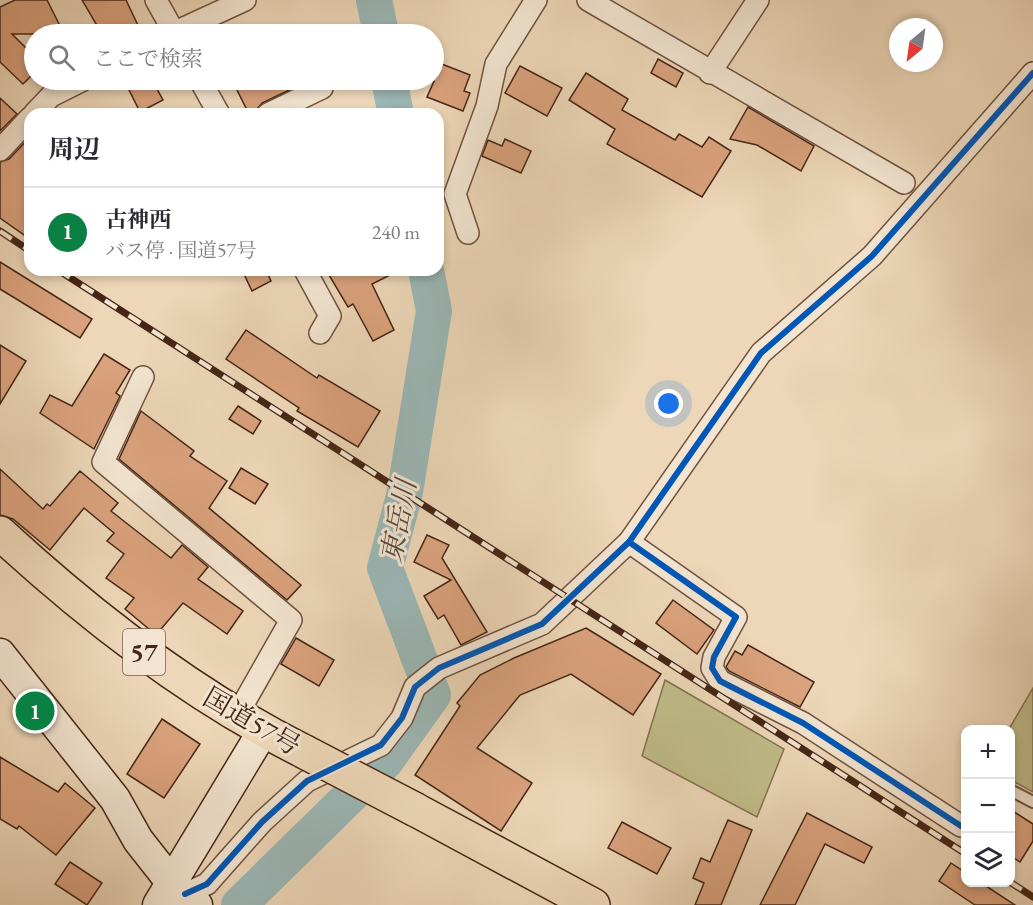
<!DOCTYPE html>
<html lang="ja">
<meta charset="utf-8">
<style>
body{margin:0;font-family:"EB Garamond","Noto Serif JP",serif;background:#f2f2f3;color:#2b2b33}
.controls{position:absolute;right:18px;bottom:18px;display:grid;overflow:hidden;border-radius:12px;box-shadow:0 3px 9px #0003}
.controls button{width:54px;height:54px;display:grid;place-items:center;padding:0;border:0;border-bottom:2px solid #e1e1e2;background:#fff;color:#2b2b33;font:30px sans-serif}
.compass{position:absolute;left:889px;top:18px;width:54px;height:54px;border-radius:50%;background:#fff;box-shadow:0 3px 9px #0003;rotate:209deg}
.you{position:absolute;left:669px;top:404px;width:21px;height:21px;margin:-15px;border:4px solid #fff;border-radius:50%;background:#1a73e8;box-shadow:0 0 0 9px #1a73e833}
.badge{display:grid;place-items:center;width:39px;height:39px;border-radius:50%;background:#0b8043;color:#fff;font-size:20px;font-weight:700}
.pin{position:absolute;translate:-50% -50%;border:3px solid #fff;box-shadow:0 2px 6px #0006}
.list{margin:0;padding:0;list-style:none}
h2{display:flex;justify-content:space-between;align-items:center;height:78px;margin:0;padding:0 24px;font-size:26px}
h2 small{font-size:20px;font-weight:400;color:#7c7c81}
.list li{display:grid;grid-template-columns:39px 1fr auto;gap:18px;align-items:center;box-sizing:border-box;height:90px;padding:0 24px;border-top:2px solid #e1e1e2}
.list b{display:block;font-size:22px;white-space:nowrap}
.list p{margin:0;font-size:20px;white-space:nowrap;color:#7c7c81}
.list em{font-size:20px;font-style:normal;color:#7c7c81}
.icon{flex:none;width:33px;height:33px;fill:none;stroke:currentColor;stroke-width:2;stroke-linecap:round;stroke-linejoin:round}
.map{position:relative;flex:none;width:1033px;height:905px;overflow:hidden}
.search{position:absolute;background:#fff;box-shadow:0 3px 9px #0003;left:24px;top:24px;width:420px;height:66px;display:flex;align-items:center;gap:15px;box-sizing:border-box;padding:0 21px;border-radius:33px;color:#7c7c81;font-size:22px}
.panel{position:absolute;background:#fff;box-shadow:0 3px 9px #0003;left:24px;top:108px;width:420px;height:168px;border-radius:18px}
.map>svg:first-child{display:block}
.green{fill:#c0bc89;stroke:#827150;stroke-width:1.5}
.lines{fill:none;stroke-linecap:round;stroke-linejoin:round}
.river{stroke:#9bb8b7;stroke-width:36}
.building{fill:#daa27d;stroke:#452616;stroke-width:1.5}
.lane-casing{stroke:#6f523e;stroke-width:14}
.street-casing{stroke:#6f523e;stroke-width:24}
.secondary-casing{stroke:#452616;stroke-width:33}
.highway-casing{stroke:#452616;stroke-width:36}
.lane{stroke:#f3e5d1;stroke-width:10}
.street{stroke:#f3e5d1;stroke-width:21}
.secondary{stroke:#f3e5d1;stroke-width:30}
.highway{stroke:#edd7b8;stroke-width:33}
.rail-casing{stroke:#452616;stroke-width:7}
.rail{stroke:#f3e5d1;stroke-width:4.5;stroke-dasharray:14;stroke-linecap:butt}
.highway-bridge-casing{stroke:#452616;stroke-width:36;stroke-linecap:butt}
.highway-bridge{stroke:#edd7b8;stroke-width:33}
.cycleway-casing{stroke:#f3e5d1;stroke-width:10}
.cycleway{stroke:#0057b8;stroke-width:6}
.labels{text-anchor:middle;dominant-baseline:central;stroke-width:6;stroke-linejoin:round;paint-order:stroke}
.shield{fill:#f3e5d1;stroke:#795f4e;stroke-width:1.5}
.shield-label{font-size:26px;font-weight:bold;fill:#452616}
.street-label{font-size:27px;fill:#452616;stroke:#f3e5d1}
.water-label{font-size:28px;font-style:italic;fill:#5a4a3e;stroke:#f3e5d1}
</style>
<div class="map">
<svg width="1033" height="905" viewBox="0 0 1033 905">
<rect width="100%" height="100%" fill="#edd7b8"/>
<filter id="stains"><feTurbulence type="fractalNoise" baseFrequency=".00333" numOctaves="4"/><feColorMatrix values="0 0 0 0 .2 0 0 0 0 .09 0 0 0 0 .02 0 0 0 .5 -.17"/></filter>
<radialGradient id="worn" r=".72"><stop offset=".6" stop-color="#630" stop-opacity="0"/><stop offset="1" stop-color="#630" stop-opacity=".3"/></radialGradient>
<!-- green -->
<g class="green">
<polygon points="665,680 784,749 757,817 642,756"/>
<polygon points="1033,688 1033,792 1011,780 1009,729"/>
</g>
<g class="lines">
<!-- river -->
<g class="river">
<polyline points="374,0 381,34"/>
<polyline points="389,80 396,114"/>
<polyline points="239,905 385,762 433,695 385,568 405,492 434,311 426,270"/>
</g>
</g>
<!-- building -->
<g class="building">
<polygon points="15,0 47,0 64,34 12,34 34,56 34,73 23,84 0,62 0,7"/>
<polygon points="82,0 126,0 142,34 102,34"/>
<polygon points="658,59 683,73 676,87 651,73"/>
<polygon points="434,61 470,75 464,91 470,93 463,111 427,97 434,81"/>
<polygon points="520,66 562,88 547,116 505,93"/>
<polygon points="586,73 628,99 622,110 675,140 679,134 702,147 709,137 731,151 702,197 607,144 615,129 569,100"/>
<polygon points="124,80 152,80 163,100 140,112"/>
<polygon points="232,80 310,80 262,103 253,114 249,114"/>
<polygon points="0,98 17,114 0,131"/>
<polygon points="748,107 814,146 801,171 757,145 730,139"/>
<polygon points="30,137 30,239 0,218 0,162 9,159"/>
<polygon points="505,139 531,151 521,173 482,156 488,140 502,146"/>
<polygon points="0,262 92,319 80,338 0,289"/>
<polygon points="242,270 266,270 271,281 252,291"/>
<polygon points="326,270 400,270 372,284 394,330 373,341 353,304 348,307"/>
<polygon points="246,330 317,378 319,375 380,411 358,447 297,411 299,408 226,359"/>
<polygon points="0,345 26,361 0,404"/>
<polygon points="104,354 130,370 116,393 120,396 94,449 40,413 50,395 72,406"/>
<polygon points="238,406 261,421 253,434 229,419"/>
<polygon points="141,411 194,451 190,456 227,481 209,508 301,585 287,600 119,459"/>
<polygon points="241,468 268,484 255,504 229,488"/>
<polygon points="0,469 43,509 47,504 50,506 80,471 118,503 111,511 171,558 182,545 208,567 198,579 243,611 227,634 183,603 156,635 125,609 134,598 106,578 124,554 107,541 114,533 84,508 50,550 13,519 0,515"/>
<polygon points="427,535 449,545 442,558 487,632 461,645 444,615 438,619 424,596 451,580 414,562"/>
<polygon points="673,600 714,630 697,654 656,623"/>
<polygon points="586,628 661,674 633,715 571,674 520,695 477,748 532,783 501,831 415,775 460,706 457,703 480,675 514,658"/>
<polygon points="296,638 334,660 319,686 281,664"/>
<polygon points="748,645 814,682 800,707 729,671 726,667 735,651 742,655"/>
<polygon points="162,719 200,744 164,798 127,774"/>
<polygon points="0,757 58,792 65,783 95,808 56,855 19,826 17,829 0,819"/>
<polygon points="1011,810 1033,824 1033,841 1020,862 1011,856"/>
<polygon points="807,813 872,847 864,863 825,844 795,905 760,905"/>
<polygon points="728,820 752,830 721,905 695,905 704,883 693,878 701,858 710,862"/>
<polygon points="622,822 671,848 657,874 608,848"/>
<polygon points="70,862 102,883 87,905 55,884"/>
<polygon points="951,863 966,873 966,882 980,882 1015,905 975,905 939,881"/>
</g>
<g class="lines">
<!-- lane casing -->
<g class="lane-casing">
<polyline id="lane" points="1010,790 1033,802"/>
</g>
<!-- street casing -->
<g class="street-casing">
<g id="street">
<polyline points="156,0 175,34"/>
<polyline points="588,0 904,183"/>
<polyline points="171,34 245,0"/>
<polyline points="710,73 758,0"/>
<polyline points="200,80 219,114"/>
<polyline points="34,114 51,96 83,80"/>
<polyline points="268,114 322,88"/>
<polyline points="0,150 30,118"/>
<polyline points="468,233 455,194 487,106 496,64 536,0"/>
<polyline points="305,270 330,316 320,333"/>
<polyline points="143,377 103,462 291,620 237,715"/>
<polyline points="629,542 736,617 714,657 712,668 720,681 803,723 961,826"/>
<polyline points="185,894 207,884 262,822 307,781 381,745 402,718 415,687 439,668 542,624 629,542 761,353 872,256 1033,73"/>
</g>
</g>
<!-- secondary casing -->
<g class="secondary-casing">
<g id="secondary">
<polyline points="0,654 115,799 138,840 171,882 197,905"/>
<polyline points="158,905 263,731"/>
</g>
</g>
<!-- highway casing -->
<g class="highway-casing">
<g id="highway">
<path d="M0,533C91,617 192,695 303,751"/>
<polyline points="416,810 593,905"/>
</g>
</g>
<!-- lane -->
<use href="#lane" class="lane"/>
<!-- street -->
<use href="#street" class="street"/>
<!-- secondary -->
<use href="#secondary" class="secondary"/>
<!-- highway -->
<use href="#highway" class="highway"/>
<!-- rail casing -->
<g class="rail-casing">
<g id="rail">
<polyline points="0,231 30,251"/>
<polyline points="58,270 966,854"/>
<polyline points="1010,882 1033,897"/>
</g>
</g>
<!-- rail -->
<use href="#rail" class="rail"/>
<!-- highway-bridge casing -->
<g class="highway-bridge-casing">
<polyline id="highway-bridge" points="303,751 416,810"/>
</g>
<!-- highway-bridge -->
<use href="#highway-bridge" class="highway-bridge"/>
<!-- cycleway casing -->
<g class="cycleway-casing">
<g id="cycleway">
<polyline points="629,542 736,617 714,657 712,668 720,681 803,723 961,826"/>
<polyline points="185,894 207,884 262,822 307,781 381,745 402,718 415,687 439,668 542,624 629,542 761,353 872,256 1033,73"/>
</g>
</g>
<!-- cycleway -->
<use href="#cycleway" class="cycleway"/>
</g>
<g class="labels">
<!-- shield labels -->
<rect class="shield" x="123" y="629" width="42" height="46" rx="4.5"/>
<g class="shield-label">
<text x="144" y="652">57</text>
</g>
<!-- street labels -->
<g class="street-label">
<text transform="translate(252 721) rotate(30)">国道57号</text>
</g>
<!-- water labels -->
<g class="water-label">
<text transform="translate(398 521) rotate(-79)">東岳川</text>
</g>
</g>
<rect width="100%" height="100%" filter="url(#stains)"/>
<rect width="100%" height="100%" fill="url(#worn)"/>
</svg>
<div class="controls">
<button>+</button>
<button>−</button>
<button><svg class="icon" aria-label="layers" viewBox="0 0 24 24"><path d="M12 4l9 5-9 5-9-5zM3 14l9 5 9-5"/></svg></button>
</div>
<svg class="compass" viewBox="-18 -18 36 36"><path d="M0-13l5 13h-10z" fill="#e53935"/><path d="M0 13l5-13h-10z" fill="#7c7c81"/></svg>
<div class="you"></div>
<div class="pin badge" style="left:35px;top:711px">1</div>
<div class="search"><svg class="icon" aria-label="search" viewBox="0 0 24 24"><circle cx="10" cy="10" r="6"/><path d="M15 15l6 6"/></svg>ここで検索</div>
<section class="panel">
<h2>周辺<small></small></h2>
<ul class="list">
<li><span class="badge">1</span><div><b>古神西</b><p>バス停 · 国道57号</p></div><em>240 m</em></li>
</ul>
</section>
</div>
